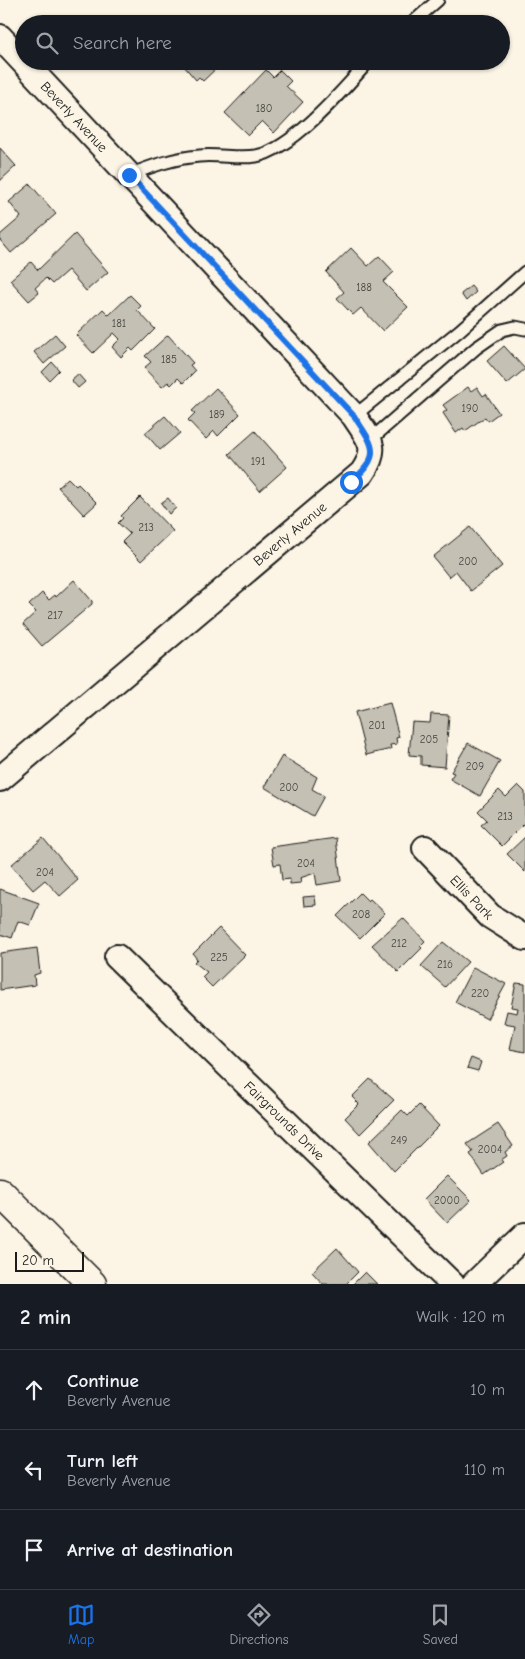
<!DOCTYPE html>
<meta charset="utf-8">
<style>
body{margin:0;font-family:"Comic Neue",sans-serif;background:#20242c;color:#f1f3f6}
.scale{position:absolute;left:15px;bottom:12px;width:69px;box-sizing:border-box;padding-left:5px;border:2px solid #1c1c1c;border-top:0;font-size:14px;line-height:18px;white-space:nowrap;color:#1c1c1c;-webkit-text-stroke:4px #fcf5e5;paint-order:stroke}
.stop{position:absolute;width:15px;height:15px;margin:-11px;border:4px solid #1a73e8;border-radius:50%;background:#fff}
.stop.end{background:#1a73e8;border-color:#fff;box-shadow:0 1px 5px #0008}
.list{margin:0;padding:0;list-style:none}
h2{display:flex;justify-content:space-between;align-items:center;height:65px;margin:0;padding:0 20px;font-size:21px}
h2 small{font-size:16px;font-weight:400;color:#9ea1a6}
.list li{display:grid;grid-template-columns:32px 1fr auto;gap:15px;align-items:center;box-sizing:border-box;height:80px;padding:0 20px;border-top:1px solid #363941}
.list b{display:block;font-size:19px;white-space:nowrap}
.list p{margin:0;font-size:16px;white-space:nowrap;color:#9ea1a6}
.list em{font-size:16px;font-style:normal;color:#9ea1a6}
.icon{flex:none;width:28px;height:28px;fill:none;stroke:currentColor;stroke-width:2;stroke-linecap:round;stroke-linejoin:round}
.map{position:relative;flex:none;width:525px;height:1284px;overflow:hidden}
.search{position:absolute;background:#171b24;box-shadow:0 1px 4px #0004;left:15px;right:15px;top:15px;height:55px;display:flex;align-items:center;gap:12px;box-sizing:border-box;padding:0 18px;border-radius:28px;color:#9ea1a6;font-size:19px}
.sheet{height:305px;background:#171b24}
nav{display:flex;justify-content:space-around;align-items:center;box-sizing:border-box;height:70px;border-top:1px solid #363941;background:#171b24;font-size:14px;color:#9ea1a6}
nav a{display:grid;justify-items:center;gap:2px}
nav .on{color:#1a73e8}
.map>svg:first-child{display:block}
.building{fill:#c4c0b3;stroke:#1c1c1c}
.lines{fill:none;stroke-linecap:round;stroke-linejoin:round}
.lane-casing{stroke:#1c1c1c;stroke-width:15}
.street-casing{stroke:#1c1c1c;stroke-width:28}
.highway-casing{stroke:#1c1c1c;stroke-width:31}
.lane{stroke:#fcf5e5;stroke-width:11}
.street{stroke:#fcf5e5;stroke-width:24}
.highway{stroke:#fcf5e5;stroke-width:28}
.route{stroke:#1a73e8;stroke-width:6}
.labels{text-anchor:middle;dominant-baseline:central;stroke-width:4;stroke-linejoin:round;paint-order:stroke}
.number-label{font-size:11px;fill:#464542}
.street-label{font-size:14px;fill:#1c1c1c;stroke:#fcf5e5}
</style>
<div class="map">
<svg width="525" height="1284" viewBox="0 0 525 1284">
<rect width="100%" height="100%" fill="#fcf5e5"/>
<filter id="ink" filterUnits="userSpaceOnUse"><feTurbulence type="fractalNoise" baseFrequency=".02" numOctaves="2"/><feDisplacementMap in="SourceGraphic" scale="10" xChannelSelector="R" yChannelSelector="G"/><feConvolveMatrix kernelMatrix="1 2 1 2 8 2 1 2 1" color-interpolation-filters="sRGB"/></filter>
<g filter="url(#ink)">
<!-- building -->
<g class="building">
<polygon points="187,61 224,61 203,81 199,77 196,80 183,65"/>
<polygon points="266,70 273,77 280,70 291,81 286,86 303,102 274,133 262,121 248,135 225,113"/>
<polygon points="0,148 16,166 0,181"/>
<polygon points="30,184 56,214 11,253 0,240 0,235 21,217 9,202"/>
<polygon points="75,234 108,272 86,291 68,270 52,284 46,278 35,288 39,293 29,301 10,280 31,262 38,270"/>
<polygon points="351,248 368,266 379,256 394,272 383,282 408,307 383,331 361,308 353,315 348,310 337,298 344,292 326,272"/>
<polygon points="471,286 476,292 466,301 461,294"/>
<polygon points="130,295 141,306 137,310 155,329 133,351 130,348 121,357 112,347 120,339 114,333 93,353 76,335 103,309 109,315"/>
<polygon points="55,334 65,346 44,364 34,352"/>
<polygon points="168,335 193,363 190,365 195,371 183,383 178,378 171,385 168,382 162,387 144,368 151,362 145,356"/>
<polygon points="504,346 525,369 507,384 487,361"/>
<polygon points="52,362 59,370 49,380 42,372"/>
<polygon points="78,374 85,382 78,388 71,380"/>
<polygon points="468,387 471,391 477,387 483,396 486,394 499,413 488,421 485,417 465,431 463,428 456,433 443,413 447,410 443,405"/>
<polygon points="216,388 240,414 218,436 214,431 206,439 188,420 195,413 192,411"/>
<polygon points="165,416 180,433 160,450 145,433"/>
<polygon points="255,431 287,467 260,491 229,454"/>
<polygon points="68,478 76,486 78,484 97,503 84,515 58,487"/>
<polygon points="140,497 173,531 141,561 122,542 130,534 118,523 123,518 121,516"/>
<polygon points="168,498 176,508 169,514 161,503"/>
<polygon points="470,527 502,566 471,591 456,571 449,577 433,557"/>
<polygon points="74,580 92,601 92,604 42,646 23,624 36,612 29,605 42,593 49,600 55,595 56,597"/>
<polygon points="390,703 399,737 396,738 397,744 390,745 391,749 366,755 355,712"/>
<polygon points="431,714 449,715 445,767 421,765 421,756 409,755 412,722 430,723"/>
<polygon points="468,743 500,761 480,796 450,779 454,773 451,772"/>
<polygon points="282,756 317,777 312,789 324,796 313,816 264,787"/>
<polygon points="518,785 525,792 525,823 502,846 481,825 487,820 478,811 499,790 506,797"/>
<polygon points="525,837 525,872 507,854"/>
<polygon points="43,838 78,880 60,896 45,880 33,890 11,865"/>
<polygon points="336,838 341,881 317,885 315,873 300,878 301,883 290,884 290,879 282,880 280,864 274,865 271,847"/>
<polygon points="0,889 39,903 30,925 18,921 12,938 0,934"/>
<polygon points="360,893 368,901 370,899 385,913 360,938 337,916"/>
<polygon points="315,896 316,905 304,906 303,897"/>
<polygon points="403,918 425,941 420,946 422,948 398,972 372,945"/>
<polygon points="219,928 245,955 212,987 202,977 207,972 194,962 197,959 193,954"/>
<polygon points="443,942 468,962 445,987 421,966"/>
<polygon points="37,948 40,973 34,975 35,985 0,990 0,953"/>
<polygon points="473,967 506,984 487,1019 455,1002"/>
<polygon points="516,983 525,984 525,1052 510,1049 515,1025 504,1023 507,1011 517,1013 518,1008 511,1007"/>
<polygon points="471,1058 481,1062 478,1071 467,1068"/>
<polygon points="370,1079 394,1100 360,1134 345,1118 359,1104 352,1097"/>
<polygon points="419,1105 439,1126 394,1171 369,1142 402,1110 408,1116"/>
<polygon points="498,1124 513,1146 505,1152 507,1156 501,1160 503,1162 484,1175 470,1154 473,1152 467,1144"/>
<polygon points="447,1176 471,1200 447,1223 424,1199"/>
<polygon points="337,1248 358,1272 346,1284 323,1284 312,1272"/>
<polygon points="365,1272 377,1284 353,1284"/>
</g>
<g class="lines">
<!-- lane casing -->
<g class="lane-casing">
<g id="lane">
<polyline points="411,24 438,0"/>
<path d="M129,175C152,166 174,158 199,156C218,154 237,159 256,156C292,150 345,88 369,61"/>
<polyline points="354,416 460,330 525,272"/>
<polyline points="370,440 476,348 502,330 515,327 525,329"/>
</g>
</g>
<!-- street casing -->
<g class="street-casing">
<g id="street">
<path id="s1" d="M0,37L354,416C369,439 380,447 362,473L0,779"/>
<path id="s2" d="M425,848L490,916L525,938"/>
<path id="s3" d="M117,957L452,1284"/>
<polyline points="474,1284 525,1235"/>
</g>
</g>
<!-- highway casing -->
<g class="highway-casing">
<polyline id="highway" points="0,1192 92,1284"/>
</g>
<!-- lane -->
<use href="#lane" class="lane"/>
<!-- street -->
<use href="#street" class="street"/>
<!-- highway -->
<use href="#highway" class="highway"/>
</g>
</g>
<g class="lines" filter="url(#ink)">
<!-- route -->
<path class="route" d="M129,175L354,416C374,446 383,455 351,482"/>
</g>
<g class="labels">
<!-- number labels -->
<g class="number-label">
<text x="264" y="108">180</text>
<text x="364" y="287">188</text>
<text x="119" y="323">181</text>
<text x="169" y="359">185</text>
<text x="470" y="408">190</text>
<text x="217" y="414">189</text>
<text x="258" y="461">191</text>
<text x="146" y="527">213</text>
<text x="468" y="561">200</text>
<text x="55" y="615">217</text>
<text x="377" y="725">201</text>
<text x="429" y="739">205</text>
<text x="475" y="766">209</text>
<text x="289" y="787">200</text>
<text x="505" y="816">213</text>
<text x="306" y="863">204</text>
<text x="45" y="872">204</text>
<text x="361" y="914">208</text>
<text x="399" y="943">212</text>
<text x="219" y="957">225</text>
<text x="445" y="964">216</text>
<text x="480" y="993">220</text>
<text x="399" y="1140">249</text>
<text x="490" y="1149">2004</text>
<text x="447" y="1200">2000</text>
</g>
<!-- street labels -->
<g class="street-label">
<text stroke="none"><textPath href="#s1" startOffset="109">Beverly Avenue</textPath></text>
<text transform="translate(290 534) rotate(-40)">Beverly Avenue</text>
<text stroke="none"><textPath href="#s2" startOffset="68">Ellis Park</textPath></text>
<text stroke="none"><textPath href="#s3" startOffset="234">Fairgrounds Drive</textPath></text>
</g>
</g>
</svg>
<div class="scale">20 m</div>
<div class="stop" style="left:351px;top:482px"></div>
<div class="stop end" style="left:129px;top:175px"></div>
<div class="search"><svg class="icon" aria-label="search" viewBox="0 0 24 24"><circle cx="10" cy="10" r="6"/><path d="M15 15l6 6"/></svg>Search here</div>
</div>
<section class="sheet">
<h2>2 min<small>Walk · 120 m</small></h2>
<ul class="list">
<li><svg class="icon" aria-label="ahead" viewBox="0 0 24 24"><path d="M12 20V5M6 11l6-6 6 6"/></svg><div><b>Continue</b><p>Beverly Avenue</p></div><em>10 m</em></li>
<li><svg class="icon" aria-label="left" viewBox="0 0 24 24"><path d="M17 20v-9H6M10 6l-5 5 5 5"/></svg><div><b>Turn left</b><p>Beverly Avenue</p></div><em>110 m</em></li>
<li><svg class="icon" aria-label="arrive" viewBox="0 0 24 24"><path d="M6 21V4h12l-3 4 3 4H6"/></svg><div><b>Arrive at destination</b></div></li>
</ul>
</section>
<nav>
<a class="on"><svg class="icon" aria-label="map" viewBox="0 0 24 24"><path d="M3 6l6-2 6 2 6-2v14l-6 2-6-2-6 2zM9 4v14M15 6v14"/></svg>Map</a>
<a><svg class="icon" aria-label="directions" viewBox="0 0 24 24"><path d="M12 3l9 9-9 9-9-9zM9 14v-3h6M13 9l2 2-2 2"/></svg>Directions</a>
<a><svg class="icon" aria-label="saved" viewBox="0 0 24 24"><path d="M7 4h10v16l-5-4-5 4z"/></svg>Saved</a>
</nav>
